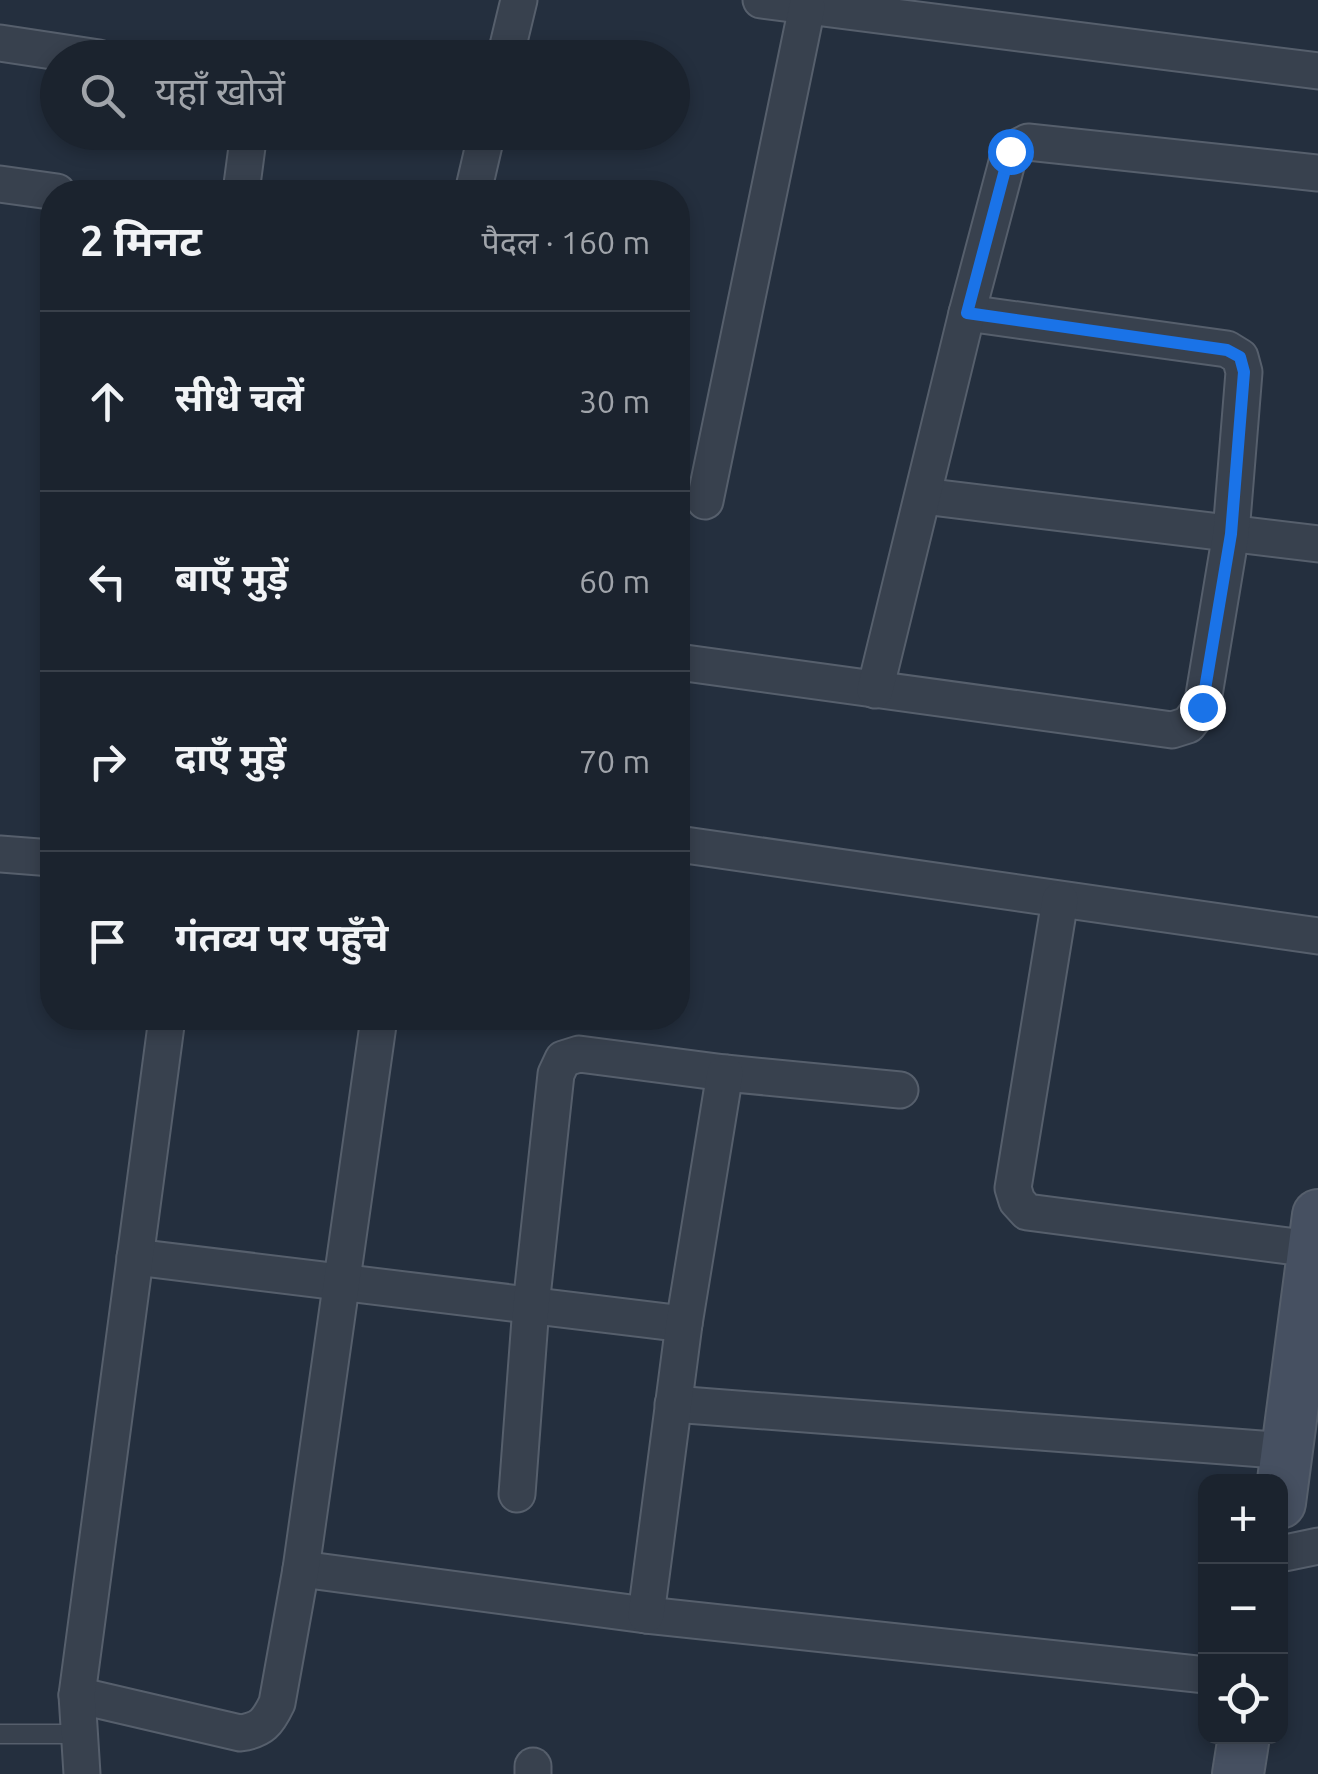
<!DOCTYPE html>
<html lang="hi">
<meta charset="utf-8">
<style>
body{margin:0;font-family:Ubuntu,"Noto Sans Devanagari",sans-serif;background:#242b36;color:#f1f3f6}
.controls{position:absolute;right:30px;bottom:30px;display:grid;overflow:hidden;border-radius:20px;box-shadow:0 5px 15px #0003}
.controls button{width:90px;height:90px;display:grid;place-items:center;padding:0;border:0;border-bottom:2px solid #39404a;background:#1b232e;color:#f1f3f6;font:50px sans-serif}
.stop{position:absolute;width:30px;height:30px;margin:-22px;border:8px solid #1a73e8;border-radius:50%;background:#fff}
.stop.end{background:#1a73e8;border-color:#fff;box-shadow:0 2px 10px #0008}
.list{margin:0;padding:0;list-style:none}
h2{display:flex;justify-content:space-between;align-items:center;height:130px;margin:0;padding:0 40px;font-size:42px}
h2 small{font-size:32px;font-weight:400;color:#a0a4aa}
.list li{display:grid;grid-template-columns:65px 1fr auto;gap:30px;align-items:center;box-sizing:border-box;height:180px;padding:0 40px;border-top:2px solid #39404a}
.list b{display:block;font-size:38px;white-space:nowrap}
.list em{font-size:32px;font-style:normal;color:#a0a4aa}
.icon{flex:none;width:55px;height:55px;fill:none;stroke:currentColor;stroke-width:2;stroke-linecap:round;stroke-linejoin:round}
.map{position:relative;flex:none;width:1318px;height:1774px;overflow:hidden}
.search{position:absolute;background:#1b232e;box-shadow:0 5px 15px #0003;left:40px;top:40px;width:650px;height:110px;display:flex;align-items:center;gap:25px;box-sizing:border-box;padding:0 35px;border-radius:55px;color:#a0a4aa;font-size:38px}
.panel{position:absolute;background:#1b232e;box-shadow:0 5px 15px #0003;left:40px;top:180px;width:650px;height:850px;border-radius:40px}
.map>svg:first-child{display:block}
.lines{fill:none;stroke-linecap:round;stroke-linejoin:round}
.lane-casing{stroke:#565f6c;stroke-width:21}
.street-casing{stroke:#565f6c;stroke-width:39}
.secondary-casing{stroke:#565f6c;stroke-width:54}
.lane{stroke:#38414e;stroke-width:18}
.street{stroke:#38414e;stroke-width:35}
.secondary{stroke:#465061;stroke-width:50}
.route{stroke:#1a73e8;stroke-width:12}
</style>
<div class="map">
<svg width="1318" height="1774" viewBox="0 0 1318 1774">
<rect width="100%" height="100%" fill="#242f3e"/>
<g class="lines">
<!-- lane casing -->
<g class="lane-casing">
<polyline id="lane" points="0,1734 79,1734"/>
</g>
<!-- street casing -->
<g class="street-casing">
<g id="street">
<polyline points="761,0 1318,71"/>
<polyline points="0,43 99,58"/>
<polyline points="505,58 519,0"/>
<polyline points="0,184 57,192"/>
<polyline points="241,192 249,132"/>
<polyline points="473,192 487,132"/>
<polyline points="923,496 1318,544"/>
<polyline points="705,501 807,7"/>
<polyline points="678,662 1172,730 1188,725 1202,707 1231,533 1244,372 1240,357 1227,349 967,313"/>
<polyline points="875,690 967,313 1010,151 1028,142 1318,173"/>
<polyline points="678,844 1318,936"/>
<polyline points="0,854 52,858"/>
<polyline points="1060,900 1013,1188 1017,1201 1027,1212 1312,1249"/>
<polyline points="135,1257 684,1324"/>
<polyline points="673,1404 1288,1451"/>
<polyline points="517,1494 531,1306 556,1074 563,1059 579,1054 725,1073 900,1090"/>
<polyline points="1280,1554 1318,1546"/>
<polyline points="301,1569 646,1615 1206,1675"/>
<polyline points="646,1615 684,1324 725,1073"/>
<path d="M77,1695L240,1733C262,1730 268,1722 277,1703L301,1569L379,1018"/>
<polyline points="82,1774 77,1695 167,1018"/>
<polyline points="533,1774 533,1766"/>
</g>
</g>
<!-- secondary casing -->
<g class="secondary-casing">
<g id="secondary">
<polyline points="1280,1503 1318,1215"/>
<polyline points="1238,1774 1244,1736"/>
</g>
</g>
<!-- lane -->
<use href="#lane" class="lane"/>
<!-- street -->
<use href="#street" class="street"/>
<!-- secondary -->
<use href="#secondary" class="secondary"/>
</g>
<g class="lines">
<!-- route -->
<polyline class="route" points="1010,151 967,313 1227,350 1240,357 1244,372 1231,534 1202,707"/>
</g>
</svg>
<div class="controls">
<button>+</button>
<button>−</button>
<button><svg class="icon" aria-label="locate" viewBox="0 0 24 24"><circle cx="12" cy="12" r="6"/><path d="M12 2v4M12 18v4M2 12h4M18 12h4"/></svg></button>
</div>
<div class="stop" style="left:1010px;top:151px"></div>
<div class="stop end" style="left:1202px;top:707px"></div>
<div class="search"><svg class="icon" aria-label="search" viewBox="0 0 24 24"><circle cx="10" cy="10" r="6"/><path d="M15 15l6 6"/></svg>यहाँ खोजें</div>
<section class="panel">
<h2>2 मिनट<small>पैदल · 160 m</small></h2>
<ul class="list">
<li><svg class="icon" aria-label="ahead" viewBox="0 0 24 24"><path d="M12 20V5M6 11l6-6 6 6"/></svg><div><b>सीधे चलें</b></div><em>30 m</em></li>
<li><svg class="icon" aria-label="left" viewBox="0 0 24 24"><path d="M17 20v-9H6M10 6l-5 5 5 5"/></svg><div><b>बाएँ मुड़ें</b></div><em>60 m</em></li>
<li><svg class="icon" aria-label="right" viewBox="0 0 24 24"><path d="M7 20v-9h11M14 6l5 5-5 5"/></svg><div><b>दाएँ मुड़ें</b></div><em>70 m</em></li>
<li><svg class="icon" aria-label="arrive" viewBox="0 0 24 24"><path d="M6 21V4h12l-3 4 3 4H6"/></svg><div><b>गंतव्य पर पहुँचे</b></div></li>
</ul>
</section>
</div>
